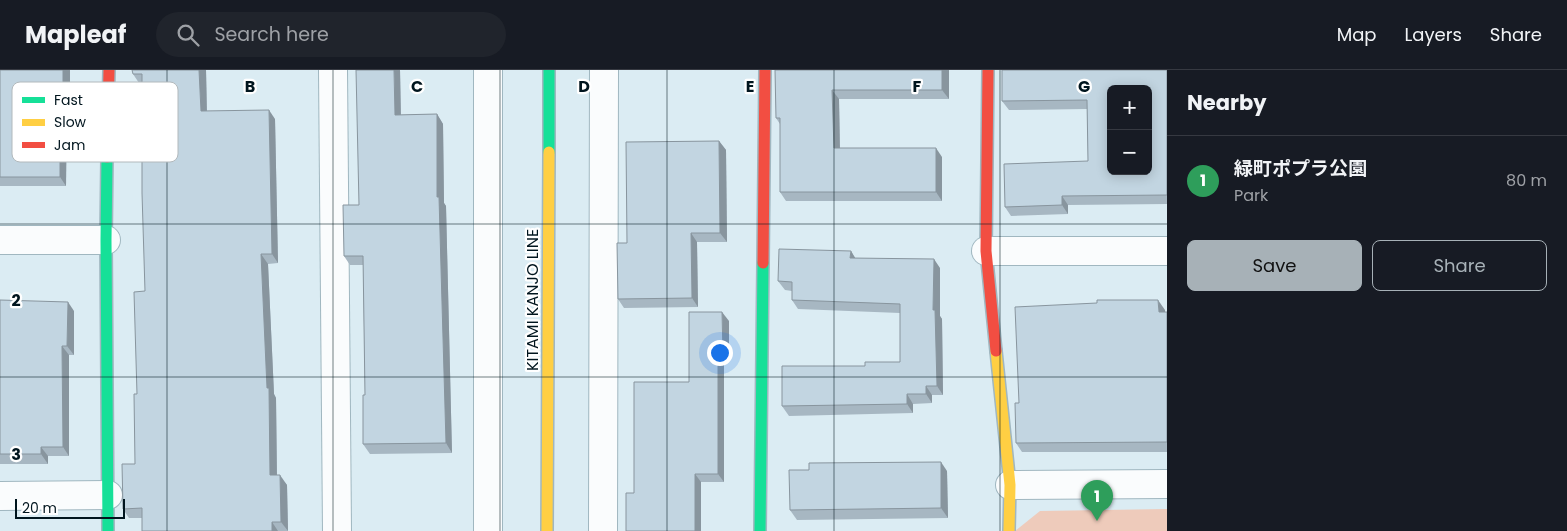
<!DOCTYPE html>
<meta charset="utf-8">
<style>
body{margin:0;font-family:Poppins,"Noto Sans JP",sans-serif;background:#20242c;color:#f1f3f6}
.controls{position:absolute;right:15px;top:15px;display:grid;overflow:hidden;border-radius:8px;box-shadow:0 2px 12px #0003}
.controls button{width:45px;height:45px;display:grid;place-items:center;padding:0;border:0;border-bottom:1px solid #363941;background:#171b24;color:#f1f3f6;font:25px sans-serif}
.scale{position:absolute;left:15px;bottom:12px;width:110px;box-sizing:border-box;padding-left:5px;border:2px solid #00151e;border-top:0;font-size:14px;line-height:18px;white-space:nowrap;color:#00151e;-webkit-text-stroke:4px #fff;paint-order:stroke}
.you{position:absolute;left:719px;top:282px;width:18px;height:18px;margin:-12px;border:4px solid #fff;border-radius:50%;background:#1a73e8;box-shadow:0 0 0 8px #1a73e833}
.badge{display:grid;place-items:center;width:32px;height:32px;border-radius:50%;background:#a7b1b7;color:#fff;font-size:16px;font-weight:700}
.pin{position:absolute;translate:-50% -41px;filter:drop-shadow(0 1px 2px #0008)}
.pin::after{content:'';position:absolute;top:26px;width:18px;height:15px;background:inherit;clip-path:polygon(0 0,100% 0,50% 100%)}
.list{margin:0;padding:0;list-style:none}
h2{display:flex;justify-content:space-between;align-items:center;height:65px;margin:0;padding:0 20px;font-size:21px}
h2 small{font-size:16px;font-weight:400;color:#9ea1a6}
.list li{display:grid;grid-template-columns:32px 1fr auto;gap:15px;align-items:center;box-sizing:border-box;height:90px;padding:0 20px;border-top:1px solid #363941}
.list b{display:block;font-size:19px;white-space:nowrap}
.list p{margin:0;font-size:16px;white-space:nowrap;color:#9ea1a6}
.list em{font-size:16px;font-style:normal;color:#9ea1a6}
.actions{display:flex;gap:10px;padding:15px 20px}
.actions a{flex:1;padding:11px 0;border:1px solid #a7b1b7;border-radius:8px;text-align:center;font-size:18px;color:#a7b1b7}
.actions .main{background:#a7b1b7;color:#111}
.icon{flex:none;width:28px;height:28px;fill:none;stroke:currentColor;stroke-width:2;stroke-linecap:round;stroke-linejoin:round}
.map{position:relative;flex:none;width:1167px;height:461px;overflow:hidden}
header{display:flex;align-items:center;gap:30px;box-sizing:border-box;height:70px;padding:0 25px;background:#171b24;border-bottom:1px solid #363941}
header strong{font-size:24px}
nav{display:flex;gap:28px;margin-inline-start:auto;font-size:18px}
.search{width:350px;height:45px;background:#20242c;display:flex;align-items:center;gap:12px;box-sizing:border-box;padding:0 18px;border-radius:28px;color:#9ea1a6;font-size:19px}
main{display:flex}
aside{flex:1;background:#171b24}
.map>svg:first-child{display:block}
.green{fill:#eecbbb}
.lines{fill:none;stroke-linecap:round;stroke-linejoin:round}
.street-casing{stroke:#a0b7c0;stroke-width:30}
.fast-casing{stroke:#a0b7c0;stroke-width:14}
.slow-casing{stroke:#a0b7c0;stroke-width:14}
.jam-casing{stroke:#a0b7c0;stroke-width:14}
.street{stroke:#fafcfd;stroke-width:28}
.fast{stroke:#16e098;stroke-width:11}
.slow{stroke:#ffcf43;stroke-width:11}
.jam{stroke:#f24e42;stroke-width:11}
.wall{fill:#a7b7c2}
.shaded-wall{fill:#88959e}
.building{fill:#c2d5e1;stroke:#88959e;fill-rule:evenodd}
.grid{fill:none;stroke:#00151e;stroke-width:1;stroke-opacity:0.55}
.labels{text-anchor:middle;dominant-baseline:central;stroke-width:4.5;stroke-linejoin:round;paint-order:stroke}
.street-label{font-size:16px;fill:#00151e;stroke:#fff}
.key{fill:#fff;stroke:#b2b9bc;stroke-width:1}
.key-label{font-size:14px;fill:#00151e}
.grid-label{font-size:16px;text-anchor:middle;font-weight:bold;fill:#00151e;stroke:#fff;stroke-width:4.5;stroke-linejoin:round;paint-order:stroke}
</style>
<header>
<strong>Mapleaf</strong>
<div class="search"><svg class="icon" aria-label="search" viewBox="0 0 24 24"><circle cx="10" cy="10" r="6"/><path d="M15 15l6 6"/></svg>Search here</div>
<nav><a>Map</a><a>Layers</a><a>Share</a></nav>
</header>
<main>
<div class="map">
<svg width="1167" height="461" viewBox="0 0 1167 461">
<rect width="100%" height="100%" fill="#dbecf3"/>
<!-- green -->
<polygon class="green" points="1167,439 1167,461 1015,461 1040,441"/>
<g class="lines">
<!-- street casing -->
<g class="street-casing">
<g id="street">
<polyline points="333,0 337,461"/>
<polyline points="0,170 106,170"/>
<polyline points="986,181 1167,181"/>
<polyline points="1010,415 1167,414"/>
<polyline points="0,426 108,425"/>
<polyline points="488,461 488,0"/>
<polyline points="603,461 604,0"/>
</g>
</g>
<!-- fast casing -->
<g class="fast-casing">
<g id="fast">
<polyline points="549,82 549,0"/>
<polyline points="107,87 106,170 108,461"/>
<polyline points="760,461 763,193"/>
</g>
</g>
<!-- slow casing -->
<g class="slow-casing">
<g id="slow">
<polyline points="996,281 1010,415 1009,461"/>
<polyline points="547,461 549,82"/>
</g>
</g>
<!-- jam casing -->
<g class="jam-casing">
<g id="jam">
<polyline points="988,0 986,181 996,281"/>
<polyline points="107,87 109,0"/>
<polyline points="763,193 765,0"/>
</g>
</g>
<!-- street -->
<use href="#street" class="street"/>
<!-- fast -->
<use href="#fast" class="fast"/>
<!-- slow -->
<use href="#slow" class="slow"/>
<!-- jam -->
<use href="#jam" class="jam"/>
</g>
<!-- wall -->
<g class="wall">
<polygon points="0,0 70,0 70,22 67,22 66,116 0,116"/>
<polygon points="206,0 207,41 275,49 278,193 268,194 274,324 276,328 277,405 287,415 288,461 142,461 142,448 129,448 123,439 135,394 137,324 145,221 142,13 139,13 133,4"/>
<polygon points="400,0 401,45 437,44 443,54 444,133 446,136 452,383 370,384 363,374 365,325 363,195 350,195 344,186"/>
<polygon points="775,0 949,0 949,29 839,29 840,78 942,87 942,131 786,131 780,122 780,54 776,48"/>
<polygon points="1167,0 1167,134 1068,135 1068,144 1011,146 1005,137 1088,91 1087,39 1009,40 1002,31"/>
<polygon points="719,71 726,80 727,172 697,172 698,237 624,238 618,229 627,173"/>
<polygon points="851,181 855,188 940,198 940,246 942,249 943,325 932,325 932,333 913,334 913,343 789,346 782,336 865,296 900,292 900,243 798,239 792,230 792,221 785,220 778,211"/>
<polygon points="0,230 74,241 74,285 69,285 69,386 48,386 48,394 0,394"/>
<polygon points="1165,240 1165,242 1167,242 1167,382 1022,382 1016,373 1019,333"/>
<polygon points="729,251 729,292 724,292 724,412 701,412 701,461 626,461 634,423 689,312"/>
<polygon points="947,401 948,448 797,450 790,440"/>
</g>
<!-- shaded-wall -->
<g class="shaded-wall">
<polygon points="63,0 70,0 70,22 63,13"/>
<polygon points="199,0 206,0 207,51 201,41"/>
<polygon points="394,0 400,0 401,54 395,45"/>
<polygon points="942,0 949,0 949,29 942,20"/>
<polygon points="60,13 67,22 66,116 60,107"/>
<polygon points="832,20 839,29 840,87 834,78"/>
<polygon points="269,40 275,49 278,193 272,184"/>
<polygon points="437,44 443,54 444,133 446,136 452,383 446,373 437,127"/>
<polygon points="719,71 726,80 727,172 720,163"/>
<polygon points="936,78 942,87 942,131 936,122"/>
<polygon points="1062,126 1068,135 1068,144 1062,135"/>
<polygon points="691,163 697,172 698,237 692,228"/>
<polygon points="851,181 857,191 850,188"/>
<polygon points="261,184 268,194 274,324 276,328 277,415 270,405"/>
<polygon points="934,189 940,198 940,246 942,249 943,325 937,316 933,240"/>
<polygon points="1158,230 1165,240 1165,252 1159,242"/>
<polygon points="68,232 74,241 74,285 67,276"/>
<polygon points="722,242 729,251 729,292 723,283"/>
<polygon points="62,276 69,285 69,386 63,377"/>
<polygon points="718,283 724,292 724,412 718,404"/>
<polygon points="926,316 932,325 932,333 926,324"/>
<polygon points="907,324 913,334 913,343 907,334"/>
<polygon points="41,377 48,386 48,394 41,384"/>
<polygon points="941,392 947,401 948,448 941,438"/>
<polygon points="695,404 701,412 701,461 695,461"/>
<polygon points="280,405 287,415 288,461 281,452"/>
<polygon points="272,452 278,461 272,461"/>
</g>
<!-- building -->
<g class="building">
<polygon points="0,0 63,0 63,13 60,13 60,107 0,107"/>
<polygon points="132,0 199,0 201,41 269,40 272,184 261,184 267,318 269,318 270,405 280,405 281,452 272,452 272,461 142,461 142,438 123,439 122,394 135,394 134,324 137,324 134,222 145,221 142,123 142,4 133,4"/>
<polygon points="356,0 394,0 395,45 437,44 437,127 439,127 446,373 363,374 363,325 365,325 363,186 344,186 343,135 359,135"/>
<polygon points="775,0 942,0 942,20 832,20 834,78 936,78 936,122 780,122 780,48 776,48"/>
<path d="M1002,0H1167V125L1062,126V135L1005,137L1004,94L1088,91L1087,30L1002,31ZM1111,19H1148V101H1111Z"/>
<polygon points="719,71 720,163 691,163 692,228 618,229 617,173 627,173 626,72"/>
<polygon points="779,179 851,181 850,188 934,189 933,240 935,240 937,316 926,316 926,324 907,324 907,334 782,336 782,296 865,296 865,292 900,292 900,234 792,230 792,212 778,211"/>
<polygon points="0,230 68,232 67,276 62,276 63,377 41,377 41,384 0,384"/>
<polygon points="1097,230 1158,230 1159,242 1167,242 1167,372 1016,373 1015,333 1019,333 1015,237 1097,233"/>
<polygon points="689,242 722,242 723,283 718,283 718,404 695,404 695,461 626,461 626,423 634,423 634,312 689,312"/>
<polygon points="941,392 941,438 790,440 789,400 809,400 809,393"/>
</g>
<!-- grid -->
<path class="grid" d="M167,0V461M333,0V461M500,0V461M667,0V461M834,0V461M1000,0V461M0,154H1167M0,307H1167"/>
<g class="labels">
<!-- street labels -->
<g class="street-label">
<text transform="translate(532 230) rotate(-90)">KITAMI KANJO LINE</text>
</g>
</g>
<!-- legend -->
<rect x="12" y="12" width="166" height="80" rx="8" class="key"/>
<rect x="22" y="27" width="23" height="6" fill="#16e098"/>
<rect x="22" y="49" width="23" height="7" fill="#ffcf43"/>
<rect x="22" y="72" width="23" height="6" fill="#f24e42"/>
<g class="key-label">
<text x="54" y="35">Fast</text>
<text x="54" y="57">Slow</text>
<text x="54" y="80">Jam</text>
</g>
<g class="grid-label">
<text x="250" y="22">B</text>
<text x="417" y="22">C</text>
<text x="584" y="22">D</text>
<text x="750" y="22">E</text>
<text x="917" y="22">F</text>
<text x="1084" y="22">G</text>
<text x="16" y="236">2</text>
<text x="16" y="390">3</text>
</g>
</svg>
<div class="controls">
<button>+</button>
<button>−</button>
</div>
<div class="scale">20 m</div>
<div class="you"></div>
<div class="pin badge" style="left:1097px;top:451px;background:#2e9e5b">1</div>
</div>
<aside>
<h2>Nearby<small></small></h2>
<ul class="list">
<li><span class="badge" style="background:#2e9e5b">1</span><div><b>緑町ポプラ公園</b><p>Park</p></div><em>80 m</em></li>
</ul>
<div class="actions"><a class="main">Save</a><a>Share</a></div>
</aside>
</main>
